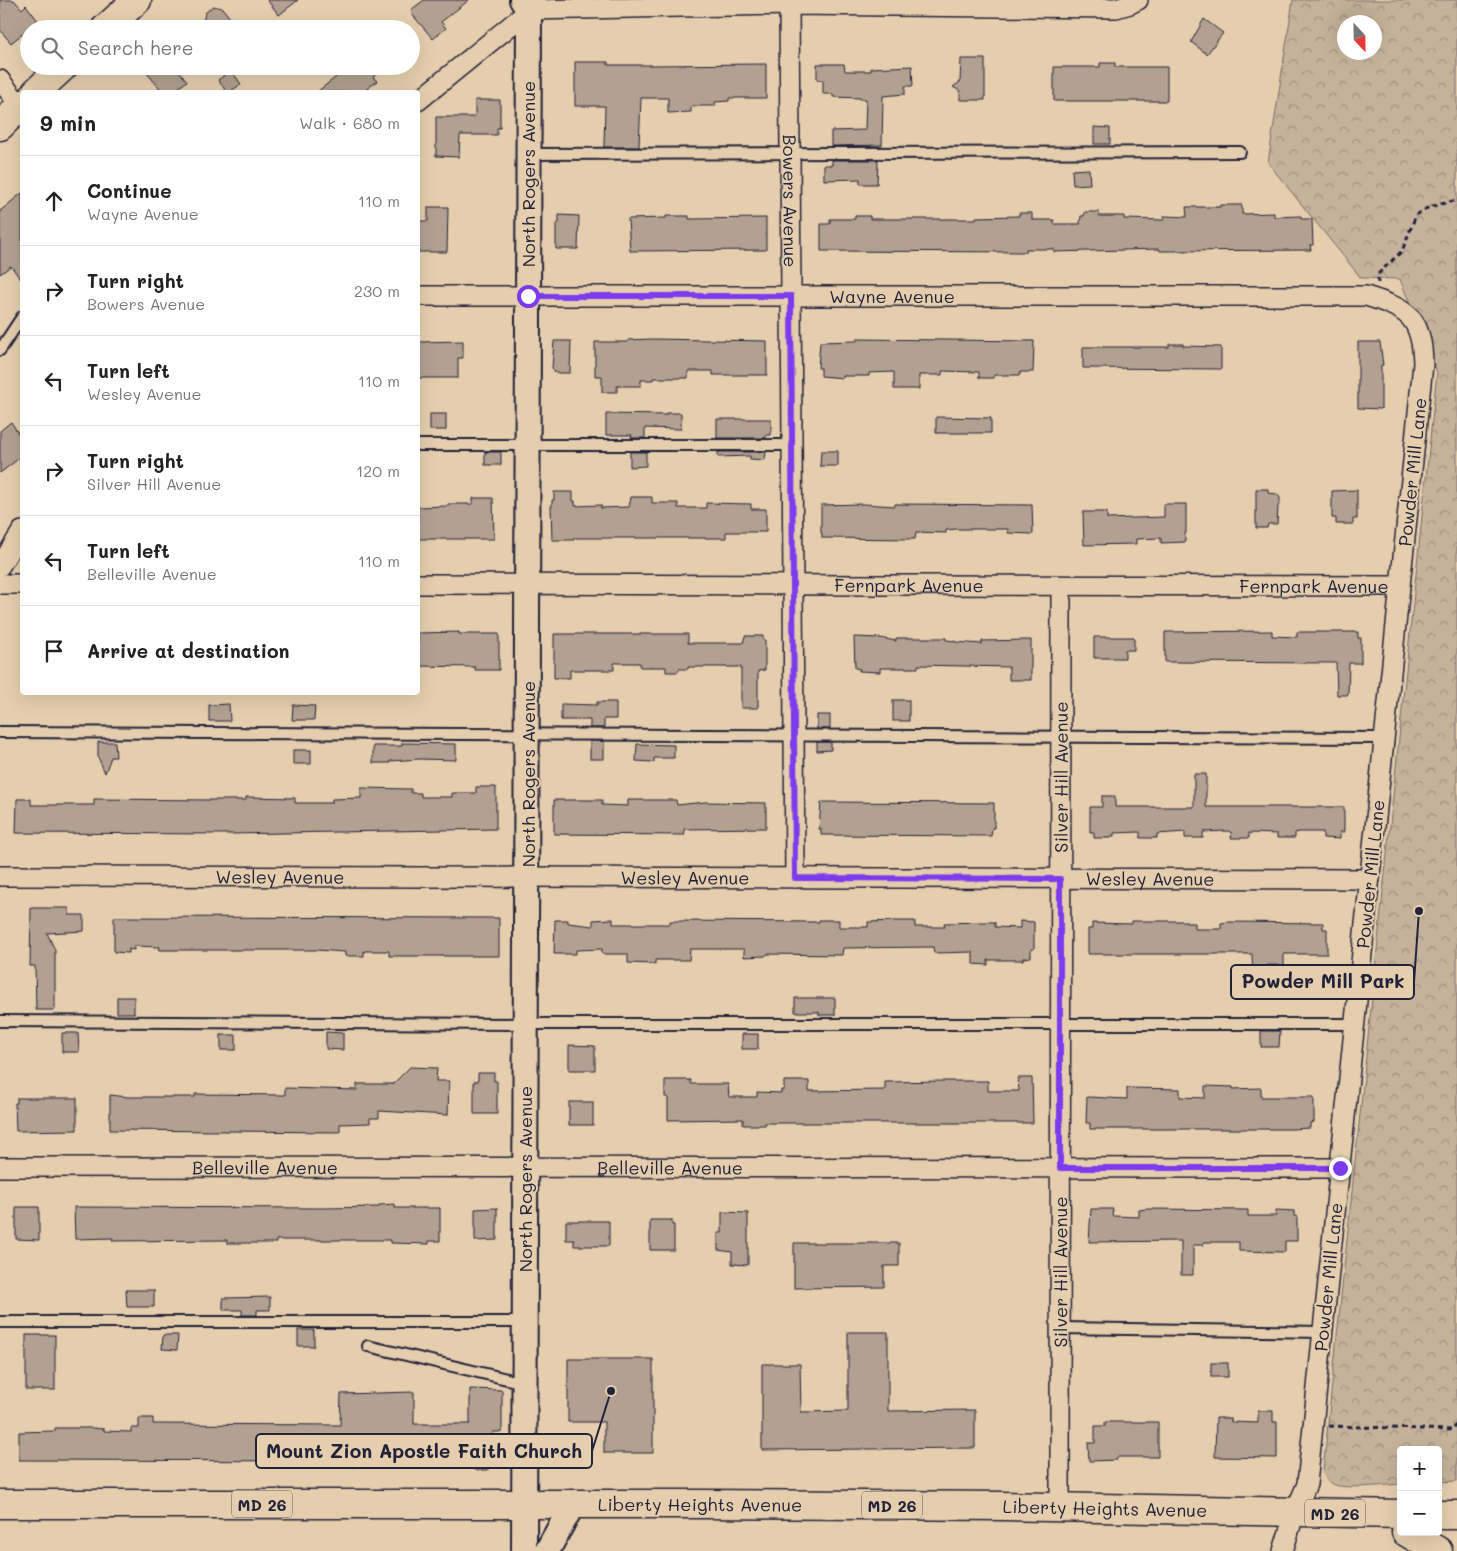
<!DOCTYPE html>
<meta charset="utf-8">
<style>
body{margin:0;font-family:Mali,sans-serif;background:#f6f6f6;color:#222}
.controls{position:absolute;right:15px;bottom:15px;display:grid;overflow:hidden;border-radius:5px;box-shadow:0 5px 20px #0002}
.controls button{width:45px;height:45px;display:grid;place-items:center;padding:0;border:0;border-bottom:1px solid #e0e0e0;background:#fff;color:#222;font:25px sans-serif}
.compass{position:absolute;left:1337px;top:15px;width:45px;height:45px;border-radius:50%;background:#fff;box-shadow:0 5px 20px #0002;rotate:158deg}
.stop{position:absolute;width:15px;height:15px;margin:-11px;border:4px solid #7c3aed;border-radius:50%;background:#fff}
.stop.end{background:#7c3aed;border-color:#fff;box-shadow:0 1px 5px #0008}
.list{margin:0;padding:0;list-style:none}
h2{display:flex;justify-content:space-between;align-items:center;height:65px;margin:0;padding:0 20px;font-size:21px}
h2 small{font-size:16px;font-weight:400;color:#767676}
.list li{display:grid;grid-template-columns:32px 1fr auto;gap:15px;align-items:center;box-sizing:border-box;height:90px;padding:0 20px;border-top:1px solid #e0e0e0}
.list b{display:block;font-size:19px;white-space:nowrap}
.list p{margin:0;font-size:16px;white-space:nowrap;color:#767676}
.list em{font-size:16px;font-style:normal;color:#767676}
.icon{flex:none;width:28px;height:28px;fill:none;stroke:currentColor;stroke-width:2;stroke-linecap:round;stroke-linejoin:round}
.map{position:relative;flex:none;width:1457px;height:1551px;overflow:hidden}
.search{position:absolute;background:#fff;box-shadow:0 5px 20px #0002;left:20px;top:20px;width:400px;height:55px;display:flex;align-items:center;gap:12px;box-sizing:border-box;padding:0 18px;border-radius:28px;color:#767676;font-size:19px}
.panel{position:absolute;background:#fff;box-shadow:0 5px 20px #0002;left:20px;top:90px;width:400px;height:605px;border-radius:5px}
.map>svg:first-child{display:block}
.park{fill:url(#park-crowns);stroke:#746a6b;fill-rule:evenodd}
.building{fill:#b2a190;stroke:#22223b}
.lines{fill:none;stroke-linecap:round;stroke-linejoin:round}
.service-casing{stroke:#22223b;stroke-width:14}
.minor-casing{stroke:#22223b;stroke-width:22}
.tertiary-casing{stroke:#22223b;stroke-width:28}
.secondary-casing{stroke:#22223b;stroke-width:31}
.primary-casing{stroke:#22223b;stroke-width:31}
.path{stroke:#22223b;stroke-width:3;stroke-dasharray:5 4;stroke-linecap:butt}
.service{stroke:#e5ceae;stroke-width:10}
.minor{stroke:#e5ceae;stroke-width:19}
.tertiary{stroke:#e5ceae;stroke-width:24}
.secondary{stroke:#e5ceae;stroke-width:28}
.primary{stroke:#e5ceae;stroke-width:28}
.route{stroke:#7c3aed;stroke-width:6}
.labels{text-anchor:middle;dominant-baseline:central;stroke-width:4;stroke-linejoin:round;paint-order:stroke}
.shield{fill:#e5ceae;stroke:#5c565e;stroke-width:1}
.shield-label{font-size:16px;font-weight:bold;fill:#22223b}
.street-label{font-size:18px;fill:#22223b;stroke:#e5ceae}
.leader{fill:none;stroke:#22223b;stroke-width:2}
.callout-dot{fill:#22223b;stroke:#e5ceae;stroke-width:2}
.callout{fill:#e5ceae;stroke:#22223b;stroke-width:2}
.callout-label{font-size:19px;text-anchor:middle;font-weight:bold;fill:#22223b}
</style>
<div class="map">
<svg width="1457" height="1551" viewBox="0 0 1457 1551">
<defs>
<pattern id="park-crowns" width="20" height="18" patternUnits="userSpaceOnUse" patternTransform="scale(1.25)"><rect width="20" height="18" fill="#c6b29b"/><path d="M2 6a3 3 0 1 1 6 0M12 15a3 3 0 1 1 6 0" fill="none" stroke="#a09080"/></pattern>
</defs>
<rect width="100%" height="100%" fill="#e5ceae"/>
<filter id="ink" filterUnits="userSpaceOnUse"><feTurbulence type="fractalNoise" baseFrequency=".02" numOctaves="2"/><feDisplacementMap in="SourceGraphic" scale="10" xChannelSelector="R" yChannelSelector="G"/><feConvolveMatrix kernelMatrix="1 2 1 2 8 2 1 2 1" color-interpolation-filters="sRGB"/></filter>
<g filter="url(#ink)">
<!-- park -->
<path class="park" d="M1293,0H1457V1481L1438,1482V1450H1401V1484C1385,1485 1345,1490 1332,1484C1327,1481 1325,1476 1323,1471L1437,372L1400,279L1361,278L1268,163ZM1344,22H1374V52H1344Z"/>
<!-- building -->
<g class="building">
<polygon points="0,0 14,0 22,9 26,5 38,21 11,43 0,30"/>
<polygon points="267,0 298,0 279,15"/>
<polygon points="424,0 469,0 441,22 446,28 433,39 411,13 412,12 411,10"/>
<polygon points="213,6 222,8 239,29 208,29 203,22 205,13"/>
<polygon points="1204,19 1223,33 1207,54 1191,42"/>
<polygon points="961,59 985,59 985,100 960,100 960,91 953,87 960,82"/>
<polygon points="575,62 608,62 608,65 652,65 766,64 766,98 729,98 729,101 715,102 715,106 691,106 691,112 668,113 668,98 641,98 639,147 604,147 605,106 575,106"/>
<polygon points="1100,63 1115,63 1115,67 1167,67 1167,101 1054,101 1054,67 1100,67"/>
<polygon points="817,64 844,64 845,71 871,71 871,68 912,66 913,86 905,86 905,94 883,96 882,145 831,146 831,131 865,130 866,99 860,99 860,98 833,97 833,94 823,94 823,80 817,80"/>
<polygon points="141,66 175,66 187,81 173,92 163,92"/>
<polygon points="350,66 386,66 373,77 377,81 363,92 317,92"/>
<polygon points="231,70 241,84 230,92 227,92 218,80"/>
<polygon points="475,100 500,100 500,128 497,128 497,135 460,135 459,157 436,156 436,117 473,117 475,116"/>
<polygon points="1094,127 1110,128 1110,144 1094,144"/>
<polygon points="832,160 878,160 877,184 860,184 860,179 824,180 824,165 832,165"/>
<polygon points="1089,169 1090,184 1073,185 1072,170"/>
<polygon points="22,193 22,281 11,266 0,274 0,211"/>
<polygon points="1220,205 1242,205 1242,214 1274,213 1274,217 1301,216 1301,219 1312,219 1313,245 1310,245 1311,250 1160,251 1159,249 1054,252 1054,249 1026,249 1026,252 821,251 821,224 830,224 830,219 855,219 855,216 870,216 870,219 976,219 976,217 1019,216 1019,213 1032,213 1032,220 1054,220 1054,224 1080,224 1081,216 1084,216 1085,212 1099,212 1099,216 1124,216 1124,219 1164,220 1164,216 1187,217 1186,207 1220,207"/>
<polygon points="428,207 448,207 447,252 418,252 418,221 428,221"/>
<polygon points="559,215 579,216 578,249 556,249 556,224 559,223"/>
<polygon points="666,216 689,216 689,219 766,218 766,250 630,251 628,219 666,218"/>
<polygon points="652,339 767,341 767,375 713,375 713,371 688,371 688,378 653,378 653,380 641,380 641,386 617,386 617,392 602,392 602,376 595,376 595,342 628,342 628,340"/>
<polygon points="857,339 1034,341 1033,372 1020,372 1020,375 994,375 994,378 979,378 979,372 942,371 942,375 919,375 919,389 894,389 894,372 869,373 869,376 843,376 843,378 821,376 821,368 818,368 820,342 857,341"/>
<polygon points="463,341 463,358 458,358 458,378 418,378 418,342"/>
<polygon points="554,341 571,341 570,373 556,373 552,368"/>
<polygon points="1358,342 1380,342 1383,365 1381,365 1381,409 1358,408"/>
<polygon points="1169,344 1183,344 1183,346 1221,347 1221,369 1083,368 1083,347 1169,347"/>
<polygon points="666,413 681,413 681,429 645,428 645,438 631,438 632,435 606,435 606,414 666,415"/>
<rect x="430" y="414" width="16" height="16"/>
<polygon points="936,417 991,418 991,433 936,433"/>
<polygon points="717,419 771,419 771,435 766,435 766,438 717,438"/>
<polygon points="11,422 22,439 22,456 0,473 0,431"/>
<polygon points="821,451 838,451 838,466 820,466"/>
<rect x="485" y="452" width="16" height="13"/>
<polygon points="630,452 646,452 646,466 630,467"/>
<polygon points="718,452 766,452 765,460 750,459 750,456 718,457"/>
<polygon points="1256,489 1268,489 1268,493 1277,494 1280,498 1280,503 1278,506 1277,524 1268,524 1267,528 1256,528"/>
<polygon points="1357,490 1357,519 1353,519 1353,524 1336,524 1336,518 1332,518 1332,491"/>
<polygon points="554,492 573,492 573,501 575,501 575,506 601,505 601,508 629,507 631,497 652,497 652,503 678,503 678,508 706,508 706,503 751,504 751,509 766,509 766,532 726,532 726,538 574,538 574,540 552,540 551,506 552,506 552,500 554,500"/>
<polygon points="473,498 493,498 494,539 418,539 418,507 448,506 448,504 473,504"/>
<polygon points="864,504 895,506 895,504 1032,505 1033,534 1008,533 1008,529 956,529 946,530 946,533 916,532 915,539 822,538 822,533 821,533 821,505"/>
<polygon points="1164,504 1186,504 1186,533 1185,533 1185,542 1161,543 1161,538 1136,539 1136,544 1084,545 1083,512 1107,512 1107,519 1164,517"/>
<polygon points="1272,631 1272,636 1297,637 1297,632 1358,632 1358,638 1361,638 1361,663 1349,663 1348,695 1337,695 1336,663 1165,662 1165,632"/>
<polygon points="459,632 459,634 499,634 499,670 475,670 475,667 418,666 418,633"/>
<polygon points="554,634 688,634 688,643 743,643 745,636 763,636 763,640 765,640 765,670 758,671 758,708 741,708 741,667 688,667 688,669 679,669 678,672 666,672 666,667 640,667 640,663 614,663 614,670 570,670 570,678 554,678"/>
<polygon points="854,637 880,638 896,641 896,638 946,638 946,640 955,641 955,642 982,644 982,641 1031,640 1031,680 1009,680 1009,667 918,665 918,668 880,668 880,672 859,671 860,669 855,668"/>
<polygon points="1094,637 1134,637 1134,650 1125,650 1125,658 1094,658"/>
<rect x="893" y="700" width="16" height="21"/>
<polygon points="597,702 616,702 616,719 604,719 604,728 590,728 590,720 561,720 561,704 597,705"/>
<polygon points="229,704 230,721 209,721 209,705"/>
<polygon points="293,705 315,706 314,720 292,720"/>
<rect x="817" y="715" width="13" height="14"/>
<rect x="590" y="741" width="14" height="18"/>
<polygon points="98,742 115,742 116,757 111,757 105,773 98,757"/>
<polygon points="817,742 831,742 831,750 817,751"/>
<polygon points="402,743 456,744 456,760 420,759 390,761 390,763 373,763 373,746 402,746"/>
<polygon points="637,744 674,745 674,758 654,758 654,762 652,762 636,761"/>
<rect x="293" y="750" width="18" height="14"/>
<polygon points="1194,774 1206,774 1206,807 1344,807 1344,832 1340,832 1340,839 1323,838 1323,832 1298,832 1295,833 1295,838 1277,838 1277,834 1249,833 1249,838 1231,838 1232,833 1228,831 1203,832 1203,838 1185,838 1185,832 1157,834 1157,838 1140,838 1140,832 1114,833 1114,836 1111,836 1111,838 1094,838 1094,832 1090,832 1090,807 1102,807 1102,796 1115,796 1115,807 1194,807"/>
<polygon points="476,787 496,787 496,829 230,834 16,833 17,799 31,799 31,805 94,805 94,799 210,800 246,800 246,797 295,798 295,803 332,803 332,799 361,798 361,788 411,789 411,793 421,793 421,797 452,797 452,793 476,793"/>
<polygon points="554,800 602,800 602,805 628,806 628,800 676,800 677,805 705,802 766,803 766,828 684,829 685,835 554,834"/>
<polygon points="821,802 994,803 994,828 992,828 991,836 821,835 821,829 819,829"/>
<polygon points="31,908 69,908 69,915 84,915 84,931 47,933 55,950 55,1010 36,1010 35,966 30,966"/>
<polygon points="114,917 499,918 499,956 389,956 389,951 364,951 364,956 345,956 345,952 316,950 159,950 160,947 134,946 134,950 129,949 129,953 114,952"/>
<polygon points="613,919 613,924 670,924 670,921 819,922 819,920 839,920 839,927 868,927 868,922 895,921 915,921 915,927 945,927 944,923 980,922 995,922 995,927 1020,928 1020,921 1034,922 1034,949 1031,949 1031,957 1023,958 1023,960 988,960 988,965 973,964 973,952 934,953 933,947 843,948 842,955 767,954 765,956 744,957 744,949 690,949 689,960 655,960 655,964 628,963 628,954 602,954 602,949 576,950 576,954 554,954 555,920 568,920 568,923 593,926 593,920"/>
<polygon points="1132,921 1187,921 1187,923 1195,923 1195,929 1221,929 1221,923 1228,922 1323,923 1323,929 1327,929 1327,954 1284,954 1284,965 1267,965 1253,979 1252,954 1088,954 1088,929 1092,929 1092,923 1132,924"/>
<rect x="117" y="997" width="17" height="16"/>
<polygon points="795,998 835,998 835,1015 819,1015 819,1012 795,1012"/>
<polygon points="1261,1031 1280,1031 1279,1047 1261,1047"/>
<polygon points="326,1032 343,1033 343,1050 326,1049"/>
<polygon points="62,1033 78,1033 79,1052 62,1052"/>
<rect x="742" y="1034" width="16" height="15"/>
<rect x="221" y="1035" width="15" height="15"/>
<polygon points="569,1045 595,1046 595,1070 569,1070"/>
<polygon points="410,1067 437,1068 436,1081 449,1081 448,1115 379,1111 379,1118 370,1118 370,1123 340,1124 340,1132 110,1130 110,1095 128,1097 195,1097 195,1094 285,1095 285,1088 357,1090 357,1084 393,1084"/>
<polygon points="478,1073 494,1073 494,1081 497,1081 497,1114 474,1114 474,1081 478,1081"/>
<polygon points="1018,1078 1032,1078 1033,1123 765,1123 765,1125 743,1125 743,1119 668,1120 668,1097 665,1097 665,1080 691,1080 691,1084 728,1084 729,1097 757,1097 757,1092 781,1093 781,1090 784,1090 784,1081 809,1081 809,1091 885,1090 885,1082 944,1081 988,1081 988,1091 1019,1091"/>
<polygon points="1205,1086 1233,1087 1233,1089 1261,1088 1261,1097 1314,1097 1314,1122 1310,1123 1310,1128 1292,1129 1090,1129 1090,1123 1086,1123 1087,1097 1127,1099 1127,1088 1180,1089 1180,1097 1205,1098"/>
<polygon points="17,1098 77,1098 77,1130 16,1131 15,1103 17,1103"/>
<rect x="569" y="1102" width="24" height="23"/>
<polygon points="395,1204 395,1208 440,1208 440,1241 429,1241 429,1244 391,1243 391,1240 276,1240 276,1243 227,1243 227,1240 112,1241 113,1238 75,1239 74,1207 325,1208 379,1207 379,1205"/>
<polygon points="16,1207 39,1207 39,1240 16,1239"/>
<polygon points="497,1208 497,1240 475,1241 475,1209"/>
<polygon points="1091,1209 1113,1209 1112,1216 1139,1217 1139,1210 1147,1209 1248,1210 1248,1216 1276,1216 1276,1210 1294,1211 1294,1216 1297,1216 1297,1241 1285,1241 1285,1252 1239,1251 1239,1242 1203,1242 1203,1245 1193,1245 1193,1275 1181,1275 1181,1241 1089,1242"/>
<polygon points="722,1212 748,1213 748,1265 732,1264 732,1252 718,1250 718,1233 722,1233"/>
<polygon points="650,1220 672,1220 672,1225 674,1225 674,1250 650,1250"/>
<polygon points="566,1221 609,1221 609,1246 574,1246 574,1240 566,1240"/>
<polygon points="794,1243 899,1243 899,1266 884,1266 884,1287 794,1288"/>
<polygon points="126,1290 154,1290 154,1307 127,1307"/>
<polygon points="270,1297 270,1310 257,1310 257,1315 242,1315 242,1310 223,1310 223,1298"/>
<rect x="298" y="1330" width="16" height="16"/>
<polygon points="848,1332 888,1332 888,1411 975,1410 975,1448 762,1450 762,1364 800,1364 801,1412 848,1411"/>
<rect x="26" y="1335" width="29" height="55"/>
<polygon points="163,1335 178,1335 177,1350 162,1349"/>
<polygon points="568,1359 653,1359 653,1453 604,1453 604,1422 568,1422"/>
<rect x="1211" y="1363" width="17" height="14"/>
<polygon points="470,1389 502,1390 502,1432 493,1432 493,1465 488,1465 488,1470 475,1470 475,1465 470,1465 470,1462 356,1462 356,1467 343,1466 343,1461 19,1460 19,1432 55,1431 55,1428 92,1428 104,1429 104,1431 131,1432 131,1428 139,1428 139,1418 153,1418 153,1424 340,1425 341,1394 414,1392 414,1424 470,1424"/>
<polygon points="1258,1411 1273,1411 1273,1422 1277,1422 1277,1458 1215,1457 1216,1418 1231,1418 1231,1422 1258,1423"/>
<polygon points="1105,1422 1158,1422 1158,1457 1117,1457 1117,1460 1089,1461 1088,1443 1095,1443 1095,1426 1105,1426"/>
</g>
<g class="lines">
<!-- service casing -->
<g class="service-casing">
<g id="service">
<polyline points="528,154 1240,152"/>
<polyline points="0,350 22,317"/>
<polyline points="418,445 792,445"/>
<polyline points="0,732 1384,738"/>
<polyline points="0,1021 526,1024 1355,1024"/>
<polyline points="0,1322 526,1322"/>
<polyline points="1060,1328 1322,1332"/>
<polyline points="368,1346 524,1383"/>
</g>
</g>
<!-- minor casing -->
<g class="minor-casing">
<g id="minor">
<path id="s1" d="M789,5L795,878"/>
<polyline points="529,10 789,5 1116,8 1130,4 1138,0"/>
<polyline points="0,80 22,108"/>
<polyline points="418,101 537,4"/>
<path id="s2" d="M418,296H1366C1408,309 1422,317 1423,364L1307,1484L1295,1512L1283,1551"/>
<polyline points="0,566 22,531"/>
<polyline points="0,584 22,584"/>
<path id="s3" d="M418,584L1400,586"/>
<path id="s4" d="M0,876L1370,879"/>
<path id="s5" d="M0,1167L1340,1168"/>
<path id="s6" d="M1060,1507L1061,586"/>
</g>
</g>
<!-- tertiary casing -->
<g class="tertiary-casing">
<g id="tertiary">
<polyline points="522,0 529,10 524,1551"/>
<polyline points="547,1551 573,1504"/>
</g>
</g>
<!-- secondary casing -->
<g class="secondary-casing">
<g id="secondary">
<polyline points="105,29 137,0"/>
<polyline points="36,92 64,66"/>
<polyline points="0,126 22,104"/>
</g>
</g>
<!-- primary casing -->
<g class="primary-casing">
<g id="primary">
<path id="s7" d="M0,1504H705L1003,1506L1401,1514"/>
<polyline points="1438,1515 1457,1515"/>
<polyline points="1406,1532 1438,1551"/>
</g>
</g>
<!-- path -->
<g class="path">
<polyline points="1378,283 1378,274 1402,251 1416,215 1429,207 1457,200"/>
<polyline points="1329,1426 1453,1430 1457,1423"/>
</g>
<!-- service -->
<use href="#service" class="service"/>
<!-- minor -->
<use href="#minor" class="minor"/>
<!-- tertiary -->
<use href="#tertiary" class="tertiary"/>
<!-- secondary -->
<use href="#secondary" class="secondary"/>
<!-- primary -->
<use href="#primary" class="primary"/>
</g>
</g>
<g class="lines" filter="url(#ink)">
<!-- route -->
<polyline class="route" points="528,296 791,296 795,878 1060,879 1060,1168 1340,1168"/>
</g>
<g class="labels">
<!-- shield labels -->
<g class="shield">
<rect x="232" y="1490.5" width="60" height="27" rx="4"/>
<rect x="862" y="1491.5" width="60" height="27" rx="4"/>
<rect x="1305" y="1499.5" width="60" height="27" rx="4"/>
</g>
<g class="shield-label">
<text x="262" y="1504">MD 26</text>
<text x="892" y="1505">MD 26</text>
<text x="1335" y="1513">MD 26</text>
</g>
<!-- street labels -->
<g class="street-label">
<text transform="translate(528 174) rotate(-90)">North Rogers Avenue</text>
<text stroke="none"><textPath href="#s1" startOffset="196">Bowers Avenue</textPath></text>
<text stroke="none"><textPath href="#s2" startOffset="474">Wayne Avenue</textPath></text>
<text transform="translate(1412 472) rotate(-84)">Powder Mill Lane</text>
<text stroke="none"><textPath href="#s3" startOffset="491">Fernpark Avenue</textPath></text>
<text stroke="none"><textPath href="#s3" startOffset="896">Fernpark Avenue</textPath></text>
<text transform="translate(528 774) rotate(-90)">North Rogers Avenue</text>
<text stroke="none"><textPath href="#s6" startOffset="730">Silver Hill Avenue</textPath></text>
<text transform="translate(1370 874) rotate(-84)">Powder Mill Lane</text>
<text stroke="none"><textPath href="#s4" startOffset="280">Wesley Avenue</textPath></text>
<text stroke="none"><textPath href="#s4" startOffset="685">Wesley Avenue</textPath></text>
<text stroke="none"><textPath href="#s4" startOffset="1150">Wesley Avenue</textPath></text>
<text stroke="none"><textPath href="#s5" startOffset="265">Belleville Avenue</textPath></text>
<text stroke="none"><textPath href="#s5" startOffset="670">Belleville Avenue</textPath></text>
<text transform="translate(525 1179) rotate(-90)">North Rogers Avenue</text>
<text stroke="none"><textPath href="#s6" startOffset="235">Silver Hill Avenue</textPath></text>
<text transform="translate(1328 1277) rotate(-84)">Powder Mill Lane</text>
<text stroke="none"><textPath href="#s7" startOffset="700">Liberty Heights Avenue</textPath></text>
<text stroke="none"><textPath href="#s7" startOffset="1105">Liberty Heights Avenue</textPath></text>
</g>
</g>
<!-- callouts -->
<path class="leader" d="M1419 911L1414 982M611 1391L592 1451"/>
<g class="callout-dot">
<circle cx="1419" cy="911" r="5"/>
<circle cx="611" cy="1391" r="5"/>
</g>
<g class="callout">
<rect x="1231" y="965" width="183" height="34" rx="5"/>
<rect x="256" y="1434" width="336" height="34" rx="5"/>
</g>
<g class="callout-label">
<text x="1323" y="988">Powder Mill Park</text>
<text x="424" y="1458">Mount Zion Apostle Faith Church</text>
</g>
</svg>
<div class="controls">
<button>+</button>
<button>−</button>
</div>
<svg class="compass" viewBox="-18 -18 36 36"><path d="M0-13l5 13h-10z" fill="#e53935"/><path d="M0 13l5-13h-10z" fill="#767676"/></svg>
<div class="stop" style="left:528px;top:296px"></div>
<div class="stop end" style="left:1340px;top:1168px"></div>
<div class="search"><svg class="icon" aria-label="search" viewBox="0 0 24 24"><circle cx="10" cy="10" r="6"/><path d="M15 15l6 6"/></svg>Search here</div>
<section class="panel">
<h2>9 min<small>Walk · 680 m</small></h2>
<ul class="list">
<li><svg class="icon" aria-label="ahead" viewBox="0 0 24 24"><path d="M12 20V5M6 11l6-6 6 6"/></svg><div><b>Continue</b><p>Wayne Avenue</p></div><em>110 m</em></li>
<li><svg class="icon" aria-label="right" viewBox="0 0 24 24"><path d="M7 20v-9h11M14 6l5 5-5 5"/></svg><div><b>Turn right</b><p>Bowers Avenue</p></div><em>230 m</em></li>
<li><svg class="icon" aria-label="left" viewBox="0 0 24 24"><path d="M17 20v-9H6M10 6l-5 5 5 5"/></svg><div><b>Turn left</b><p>Wesley Avenue</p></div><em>110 m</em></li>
<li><svg class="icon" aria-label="right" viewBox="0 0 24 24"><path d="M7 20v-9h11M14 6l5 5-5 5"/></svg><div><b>Turn right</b><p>Silver Hill Avenue</p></div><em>120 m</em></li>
<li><svg class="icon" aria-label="left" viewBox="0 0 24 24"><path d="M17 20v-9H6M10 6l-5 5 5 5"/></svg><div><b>Turn left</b><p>Belleville Avenue</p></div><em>110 m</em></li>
<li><svg class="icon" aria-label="arrive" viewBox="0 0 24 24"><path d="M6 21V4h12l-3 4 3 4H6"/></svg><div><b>Arrive at destination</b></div></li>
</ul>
</section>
</div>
